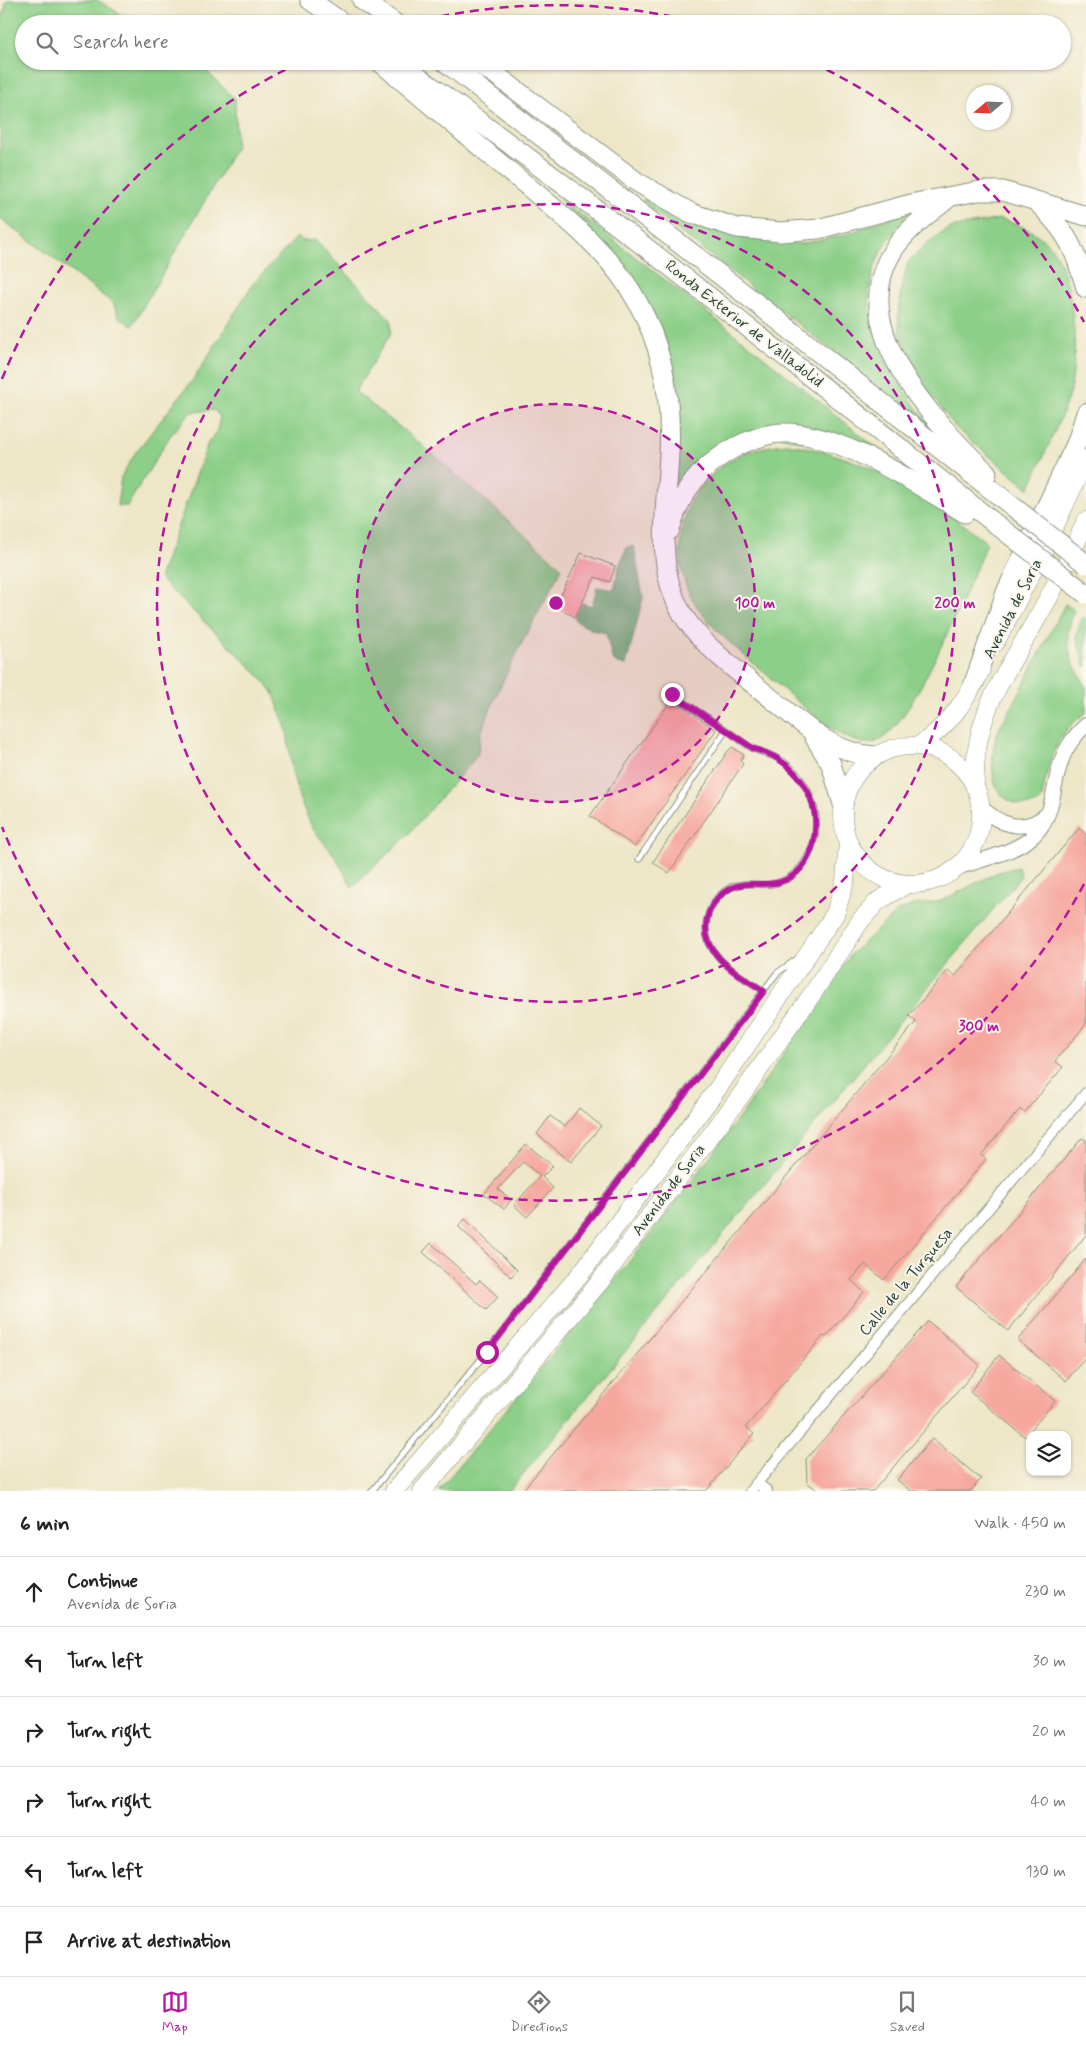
<!DOCTYPE html>
<meta charset="utf-8">
<style>
body{margin:0;font-family:Mynerve,sans-serif;background:#f2f2f2;color:#222}
.controls{position:absolute;right:15px;bottom:15px;display:grid;overflow:hidden;border-radius:10px;box-shadow:0 1px 4px #0004}
.controls button{width:45px;height:45px;display:grid;place-items:center;padding:0;border:0;border-bottom:1px solid #e0e0e0;background:#fff;color:#222;font:25px sans-serif}
.compass{position:absolute;left:966px;top:85px;width:45px;height:45px;border-radius:50%;background:#fff;box-shadow:0 1px 4px #0004;rotate:251deg}
.stop{position:absolute;width:15px;height:15px;margin:-11px;border:4px solid #b5179e;border-radius:50%;background:#fff}
.stop.end{background:#b5179e;border-color:#fff;box-shadow:0 1px 5px #0008}
.list{margin:0;padding:0;list-style:none}
h2{display:flex;justify-content:space-between;align-items:center;height:65px;margin:0;padding:0 20px;font-size:21px}
h2 small{font-size:16px;font-weight:400;color:#767676}
.list li{display:grid;grid-template-columns:32px 1fr auto;gap:15px;align-items:center;box-sizing:border-box;height:70px;padding:0 20px;border-top:1px solid #e0e0e0}
.list b{display:block;font-size:19px;white-space:nowrap}
.list p{margin:0;font-size:16px;white-space:nowrap;color:#767676}
.list em{font-size:16px;font-style:normal;color:#767676}
.icon{flex:none;width:28px;height:28px;fill:none;stroke:currentColor;stroke-width:2;stroke-linecap:round;stroke-linejoin:round}
.map{position:relative;flex:none;width:1086px;height:1491px;overflow:hidden}
.search{position:absolute;background:#fff;box-shadow:0 1px 4px #0004;left:15px;right:15px;top:15px;height:55px;display:flex;align-items:center;gap:12px;box-sizing:border-box;padding:0 18px;border-radius:28px;color:#767676;font-size:19px}
.sheet{height:485px;background:#fff}
nav{display:flex;justify-content:space-around;align-items:center;box-sizing:border-box;height:70px;border-top:1px solid #e0e0e0;background:#fff;font-size:14px;color:#767676}
nav a{display:grid;justify-items:center;gap:2px}
nav .on{color:#b5179e}
.map>svg:first-child{display:block}
.green{fill:#8ccf88;stroke:#56865e}
.forest{fill:#71b274;stroke:#487854}
.building{fill:#f6a89f}
.lines{fill:none;stroke-linecap:round;stroke-linejoin:round}
.service-casing{stroke:#86927e;stroke-width:7}
.minor-casing{stroke:#86927e;stroke-width:12}
.tertiary-casing{stroke:#86927e;stroke-width:16}
.trunk-casing{stroke:#86927e;stroke-width:19}
.motorway-casing{stroke:#86927e;stroke-width:21}
.service{stroke:#fff;stroke-width:5}
.minor{stroke:#fff;stroke-width:10}
.tertiary{stroke:#fff;stroke-width:14}
.trunk{stroke:#fff;stroke-width:18}
.motorway{stroke:#fff;stroke-width:19}
.motorway-bridge-casing{stroke:#86927e;stroke-width:21;stroke-linecap:butt}
.motorway-bridge{stroke:#fff;stroke-width:19}
.route{stroke:#b5179e;stroke-width:6}
.ring{fill:none;stroke:#b5179e;stroke-width:2.5;stroke-dasharray:9 6}
.labels{text-anchor:middle;dominant-baseline:central;stroke-width:4;stroke-linejoin:round;paint-order:stroke}
.street-label{font-size:16px;fill:#1f3d34;stroke:#fbf7ec}
.centre{fill:#b5179e;stroke:#fbf7ec;stroke-width:2.5}
.ring-label{font-size:15px;text-anchor:middle;font-weight:bold;fill:#b5179e;stroke:#fbf7ec;stroke-width:4;stroke-linejoin:round;paint-order:stroke}
</style>
<div class="map">
<svg width="1086" height="1491" viewBox="0 0 1086 1491">
<rect width="100%" height="100%" fill="#fbf7ec"/>
<filter id="ink" filterUnits="userSpaceOnUse"><feTurbulence type="fractalNoise" baseFrequency=".02" numOctaves="2"/><feDisplacementMap in="SourceGraphic" scale="10" xChannelSelector="R" yChannelSelector="G"/><feConvolveMatrix kernelMatrix="1 2 1 2 8 2 1 2 1" color-interpolation-filters="sRGB"/></filter>
<filter id="wash" filterUnits="userSpaceOnUse"><feTurbulence type="fractalNoise" baseFrequency=".0096" numOctaves="4" result="noise"/><feDisplacementMap in="SourceGraphic" scale="20" xChannelSelector="R" yChannelSelector="G"/><feGaussianBlur stdDeviation="1.12" result="paint"/><feColorMatrix in="noise" values="0 0 0 0 0 0 0 0 0 0 0 0 0 0 0 0 0 1.4 0 .05"/><feComposite in="paint" operator="in"/></filter>
<g filter="url(#wash)">
<rect width="100%" height="100%" fill="#ede6c7"/>
<!-- green -->
<g class="green">
<polygon points="7,0 97,0 137,24 24,24 24,61 196,61 235,99 236,147 132,326 119,317 113,303 0,218 0,26"/>
<path d="M647,196L690,223L741,237L800,244L845,235L910,210L911,212C834,291 876,358 934,430L657,214L643,201Z"/>
<polygon points="559,198 749,345 900,467 758,430 675,500 678,414 668,347 651,310"/>
<path d="M1000,219C1017,224 1037,231 1050,246C1076,276 1080,360 1068,398C1057,429 1042,459 1029,489L956,428L926,388L900,334L898,315L901,290L908,262L928,242L950,228Z"/>
<path d="M298,236L303,241L315,240L391,320V333L356,390L357,393L428,450L562,568C534,621 503,674 482,730C479,738 480,747 477,756L405,838L352,887L335,856L313,829L300,800L292,771L287,731L273,692L256,672L159,578L208,443L217,431L220,417L214,410L191,412L170,436L127,506H117L121,477L136,452L195,377L252,285Z"/>
<path d="M787,444C862,454 929,495 987,543C970,580 911,731 876,742C859,747 840,734 826,725C803,707 781,687 759,668C714,629 668,595 683,527C685,514 690,499 699,489C723,459 748,447 787,444Z"/>
<path d="M1065,604L1074,610L1068,631V642L1071,659L1086,687V713C1055,733 1048,763 1042,798C1032,814 1001,802 996,786C991,774 992,753 995,740C998,728 1008,714 1014,703C1031,670 1048,637 1065,604Z"/>
<polygon points="1082,616 1086,619 1086,667 1076,638"/>
<polygon points="1018,867 1021,876 509,1491 438,1491 626,1266 688,1186 750,1103 852,953 898,911 914,905 941,901 998,872"/>
</g>
<!-- forest -->
<polygon class="forest" points="634,546 643,598 626,665 617,664 612,658 606,633 592,630 576,621 575,617 582,603 592,606 597,587 614,590 619,566 627,547"/>
<g id="blocks">
<!-- building -->
<g class="building">
<polygon points="581,553 615,566 610,582 595,577 575,617 556,606"/>
<polygon points="672,699 716,730 635,847 590,816"/>
<polygon points="732,747 744,755 740,761 743,764 669,873 653,862 728,751"/>
<polygon points="1079,828 1086,834 1086,1024 1055,1061 1063,1067 1024,1113 1020,1109 981,1155 986,1159 884,1280 865,1264 851,1280 864,1292 826,1337 823,1336 746,1427 754,1434 706,1491 522,1491 916,1022 909,1016 948,970 955,976"/>
<polygon points="579,1108 601,1126 571,1162 537,1134 550,1116 565,1127"/>
<polygon points="1082,1138 1086,1140 1086,1235 1008,1331 956,1287"/>
<polygon points="526,1144 553,1166 542,1177 553,1188 527,1217 514,1205 540,1176 523,1162 498,1189 511,1200 504,1209 484,1194"/>
<polygon points="465,1219 517,1270 511,1277 458,1226"/>
<polygon points="431,1243 476,1284 480,1280 498,1297 486,1310 423,1252"/>
<polygon points="1086,1259 1086,1357 1066,1381 1018,1340"/>
<polygon points="928,1321 980,1365 873,1491 818,1491 807,1482 806,1459"/>
<polygon points="999,1355 1055,1401 1025,1437 970,1392"/>
<polygon points="932,1439 981,1479 971,1491 911,1491 897,1480"/>
</g>
</g>
</g>
<g filter="url(#ink)">
<use href="#blocks" fill-opacity="0" stroke="#86927e" stroke-width="1"/>
<g class="lines">
<!-- service casing -->
<g class="service-casing">
<g id="service">
<path d="M672,694C691,707 710,719 729,732C737,737 745,745 754,749C766,754 778,756 788,765C803,777 814,799 816,817C818,845 803,879 772,884C759,886 745,881 731,887C721,892 713,902 709,912C694,951 737,974 764,991"/>
<polyline points="639,859 726,730"/>
<polyline points="372,1491 487,1352 777,973 801,956"/>
</g>
</g>
<!-- minor casing -->
<g class="minor-casing">
<g id="minor">
<polyline points="757,1483 767,1491"/>
<polyline points="750,1491 1086,1093"/>
</g>
</g>
<!-- tertiary casing -->
<g class="tertiary-casing">
<g id="tertiary">
<path d="M980,806C999,825 1024,835 1047,814"/>
<path d="M956,868C980,860 1006,855 1027,841C1056,821 1051,788 1062,759C1067,745 1075,735 1086,725"/>
</g>
</g>
<!-- trunk casing -->
<g class="trunk-casing">
<g id="trunk">
<polyline points="995,643 1045,547 1086,459"/>
<path d="M920,745C948,726 966,701 981,670"/>
<circle cx="912" cy="815" r="69"/>
<path d="M975,787C972,716 1003,679 1036,620C1055,588 1071,555 1086,521"/>
<polyline points="394,1491 582,1272 718,1088 835,914 845,882 848,843"/>
<polyline points="422,1491 599,1283 739,1098 813,993 861,920 878,901 907,884"/>
</g>
</g>
<!-- motorway casing -->
<g class="motorway-casing">
<g id="motorway">
<polyline points="310,0 344,24"/>
<polyline points="362,0 396,24"/>
<path d="M379,61C424,99 468,137 513,174C559,213 609,249 638,303C664,350 672,400 669,454C667,510 652,571 687,621C709,652 743,675 772,699C803,724 833,754 875,756"/>
<path d="M396,61C599,206 793,363 988,518"/>
<polyline points="444,61 769,313 1002,498"/>
<polyline points="473,61 495,74 637,182 691,213 737,228 781,232 818,229 915,203 979,191 1003,191 1086,216"/>
<path d="M946,200C928,214 910,227 896,246C840,326 934,421 987,473"/>
<path d="M1038,203C1068,234 1074,246 1086,288"/>
<path d="M670,530C677,502 693,476 717,459C733,447 752,438 772,434C828,424 918,485 965,513"/>
<polyline points="974,683 1007,590 1077,442 1086,413"/>
<polyline points="814,736 831,764 843,804"/>
</g>
</g>
<!-- service -->
<use href="#service" class="service"/>
<!-- minor -->
<use href="#minor" class="minor"/>
<!-- tertiary -->
<use href="#tertiary" class="tertiary"/>
<!-- trunk -->
<use href="#trunk" class="trunk"/>
<!-- motorway -->
<use href="#motorway" class="motorway"/>
<!-- motorway-bridge casing -->
<g class="motorway-bridge-casing">
<g id="motorway-bridge">
<polyline points="1002,498 1086,564"/>
<polyline points="988,518 1086,594"/>
</g>
</g>
<!-- motorway-bridge -->
<use href="#motorway-bridge" class="motorway-bridge"/>
</g>
</g>
<g class="lines" filter="url(#ink)">
<!-- route -->
<path class="route" d="M487,1352L764,991C737,974 694,951 709,912C713,902 721,893 731,888C747,880 764,887 780,882C816,871 823,821 808,792C796,769 779,755 754,749L672,694"/>
</g>
<!-- distance rings -->
<circle cx="556" cy="603" r="199" fill="#b5179e" fill-opacity=".12"/>
<g class="ring">
<circle cx="556" cy="603" r="199"/>
<circle cx="556" cy="603" r="399"/>
<path d="M1084 884A598 598 0 0 1 2 827M2 379A598 598 0 0 1 299 63M411 23A598 598 0 0 1 701 23M813 63A598 598 0 0 1 1084 322"/>
</g>
<g class="labels">
<!-- street labels -->
<g class="street-label">
<text transform="translate(744 324) rotate(38)">Ronda Exterior de Valladolid</text>
<text transform="translate(1013 609) rotate(-63)">Avenida de Soria</text>
<text transform="translate(669 1190) rotate(-53)">Avenida de Soria</text>
<text transform="translate(906 1282) rotate(-50)">Calle de la Turquesa</text>
</g>
</g>
<circle cx="556" cy="603" r="8" class="centre"/>
<g class="ring-label">
<text x="755" y="608">100 m</text>
<text x="955" y="608">200 m</text>
<text x="979" y="1031">300 m</text>
</g>
</svg>
<div class="controls">
<button><svg class="icon" aria-label="layers" viewBox="0 0 24 24"><path d="M12 4l9 5-9 5-9-5zM3 14l9 5 9-5"/></svg></button>
</div>
<svg class="compass" viewBox="-18 -18 36 36"><path d="M0-13l5 13h-10z" fill="#e53935"/><path d="M0 13l5-13h-10z" fill="#767676"/></svg>
<div class="stop" style="left:487px;top:1352px"></div>
<div class="stop end" style="left:672px;top:694px"></div>
<div class="search"><svg class="icon" aria-label="search" viewBox="0 0 24 24"><circle cx="10" cy="10" r="6"/><path d="M15 15l6 6"/></svg>Search here</div>
</div>
<section class="sheet">
<h2>6 min<small>Walk · 450 m</small></h2>
<ul class="list">
<li><svg class="icon" aria-label="ahead" viewBox="0 0 24 24"><path d="M12 20V5M6 11l6-6 6 6"/></svg><div><b>Continue</b><p>Avenida de Soria</p></div><em>230 m</em></li>
<li><svg class="icon" aria-label="left" viewBox="0 0 24 24"><path d="M17 20v-9H6M10 6l-5 5 5 5"/></svg><div><b>Turn left</b></div><em>30 m</em></li>
<li><svg class="icon" aria-label="right" viewBox="0 0 24 24"><path d="M7 20v-9h11M14 6l5 5-5 5"/></svg><div><b>Turn right</b></div><em>20 m</em></li>
<li><svg class="icon" aria-label="right" viewBox="0 0 24 24"><path d="M7 20v-9h11M14 6l5 5-5 5"/></svg><div><b>Turn right</b></div><em>40 m</em></li>
<li><svg class="icon" aria-label="left" viewBox="0 0 24 24"><path d="M17 20v-9H6M10 6l-5 5 5 5"/></svg><div><b>Turn left</b></div><em>130 m</em></li>
<li><svg class="icon" aria-label="arrive" viewBox="0 0 24 24"><path d="M6 21V4h12l-3 4 3 4H6"/></svg><div><b>Arrive at destination</b></div></li>
</ul>
</section>
<nav>
<a class="on"><svg class="icon" aria-label="map" viewBox="0 0 24 24"><path d="M3 6l6-2 6 2 6-2v14l-6 2-6-2-6 2zM9 4v14M15 6v14"/></svg>Map</a>
<a><svg class="icon" aria-label="directions" viewBox="0 0 24 24"><path d="M12 3l9 9-9 9-9-9zM9 14v-3h6M13 9l2 2-2 2"/></svg>Directions</a>
<a><svg class="icon" aria-label="saved" viewBox="0 0 24 24"><path d="M7 4h10v16l-5-4-5 4z"/></svg>Saved</a>
</nav>
